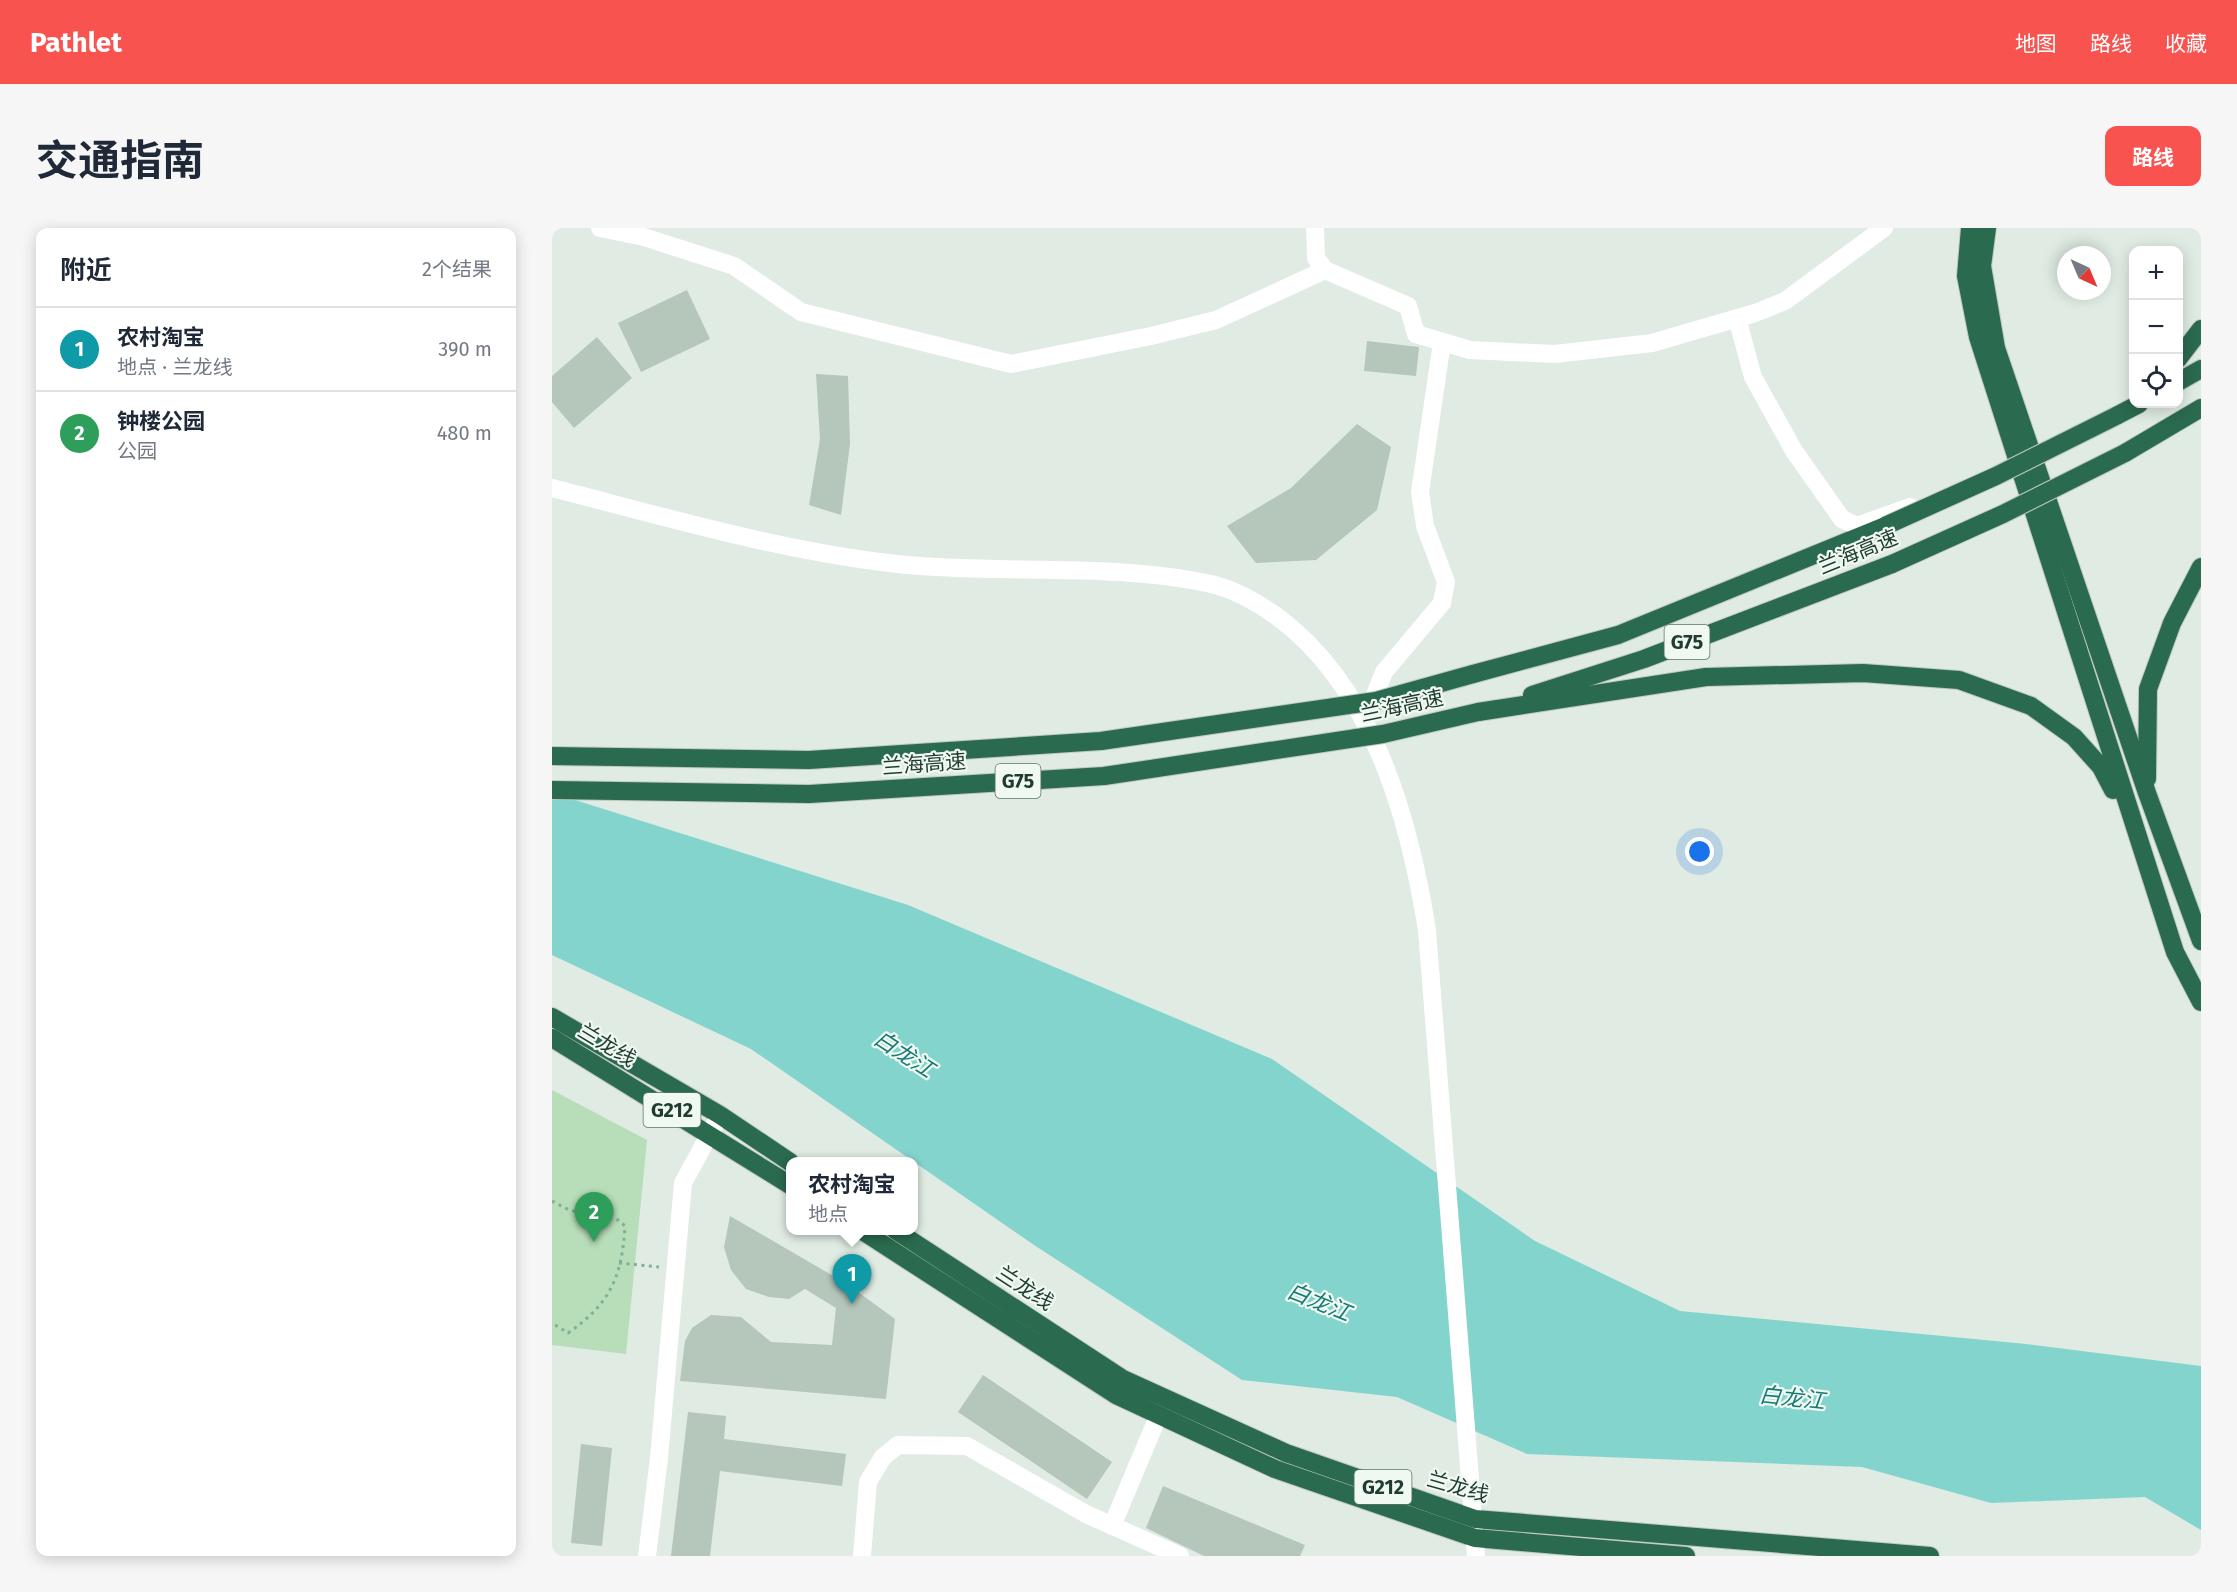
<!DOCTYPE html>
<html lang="zh">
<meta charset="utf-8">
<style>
body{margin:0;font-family:"Fira Sans","Noto Sans SC",sans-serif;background:#f6f6f7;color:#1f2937}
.controls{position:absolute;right:18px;top:18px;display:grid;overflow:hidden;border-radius:12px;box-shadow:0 3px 15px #0003}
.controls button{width:54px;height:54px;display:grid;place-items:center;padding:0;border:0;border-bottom:2px solid #e0e1e3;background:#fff;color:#1f2937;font:30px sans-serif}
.compass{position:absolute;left:1505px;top:18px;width:54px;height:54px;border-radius:50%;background:#fff;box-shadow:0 3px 15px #0003;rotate:136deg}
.you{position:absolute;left:1148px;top:624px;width:21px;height:21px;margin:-15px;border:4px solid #fff;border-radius:50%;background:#1a73e8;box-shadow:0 0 0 9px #1a73e833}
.badge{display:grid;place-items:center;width:39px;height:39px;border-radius:50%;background:#f95350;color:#fff;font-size:20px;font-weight:700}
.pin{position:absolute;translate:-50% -50px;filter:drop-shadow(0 2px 3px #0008)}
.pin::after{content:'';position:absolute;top:32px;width:21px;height:18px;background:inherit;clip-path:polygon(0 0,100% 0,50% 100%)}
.popup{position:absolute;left:234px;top:929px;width:132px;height:78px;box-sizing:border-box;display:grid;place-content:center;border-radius:12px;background:#fff;filter:drop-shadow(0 2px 4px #0005);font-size:20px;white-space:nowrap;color:#747a83}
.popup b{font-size:22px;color:#1f2937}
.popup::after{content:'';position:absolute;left:50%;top:100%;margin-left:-12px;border:12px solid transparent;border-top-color:#fff}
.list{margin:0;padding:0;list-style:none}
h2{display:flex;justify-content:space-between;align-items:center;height:78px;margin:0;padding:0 24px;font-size:26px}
h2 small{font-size:20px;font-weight:400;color:#747a83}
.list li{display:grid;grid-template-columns:39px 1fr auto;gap:18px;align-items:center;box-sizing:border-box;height:84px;padding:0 24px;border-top:2px solid #e0e1e3}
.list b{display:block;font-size:22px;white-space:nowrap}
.list p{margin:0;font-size:20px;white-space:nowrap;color:#747a83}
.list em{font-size:20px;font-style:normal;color:#747a83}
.icon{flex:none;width:33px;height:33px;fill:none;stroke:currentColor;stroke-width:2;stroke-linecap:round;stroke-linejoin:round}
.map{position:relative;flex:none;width:1649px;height:1328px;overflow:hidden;border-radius:12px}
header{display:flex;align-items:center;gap:36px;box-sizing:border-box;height:84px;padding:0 30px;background:#f95350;color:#fff}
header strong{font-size:28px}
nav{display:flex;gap:33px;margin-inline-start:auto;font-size:21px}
.intro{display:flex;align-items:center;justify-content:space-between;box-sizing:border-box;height:144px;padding:0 36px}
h1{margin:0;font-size:42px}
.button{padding:15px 27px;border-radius:12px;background:#f95350;color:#fff;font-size:21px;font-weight:700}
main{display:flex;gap:36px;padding:0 36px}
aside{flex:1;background:#fff;border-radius:12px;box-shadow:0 3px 15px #0003}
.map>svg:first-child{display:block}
.green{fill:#b7deb8}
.water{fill:#84d4ce}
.building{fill:#b5c6bb}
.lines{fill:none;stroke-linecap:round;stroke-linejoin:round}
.highway-casing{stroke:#c0c8c4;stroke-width:20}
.path{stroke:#7eb195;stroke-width:3;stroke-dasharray:3 4.5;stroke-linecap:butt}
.minor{stroke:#fff;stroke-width:18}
.highway{stroke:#2a6a4e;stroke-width:18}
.highway-bridge-casing{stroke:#c0c8c4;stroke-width:20;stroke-linecap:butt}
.highway-bridge{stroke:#2a6a4e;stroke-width:18}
.labels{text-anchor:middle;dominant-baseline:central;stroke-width:4.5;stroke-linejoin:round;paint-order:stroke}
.shield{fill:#f0f8f2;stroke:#5e7469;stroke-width:1.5}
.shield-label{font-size:20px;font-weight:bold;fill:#1f3c2e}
.street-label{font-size:21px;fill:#1f3c2e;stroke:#f0f8f2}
.water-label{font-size:22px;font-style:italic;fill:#177b75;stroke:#f0f8f2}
</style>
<header>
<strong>Pathlet</strong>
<nav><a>地图</a><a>路线</a><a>收藏</a></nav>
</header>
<div class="intro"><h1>交通指南</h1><a class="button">路线</a></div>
<main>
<aside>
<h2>附近<small>2个结果</small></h2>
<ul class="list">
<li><span class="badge" style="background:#0f9aa8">1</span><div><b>农村淘宝</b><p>地点 · 兰龙线</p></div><em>390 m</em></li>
<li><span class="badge" style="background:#2e9e5b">2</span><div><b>钟楼公园</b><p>公园</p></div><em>480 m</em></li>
</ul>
</aside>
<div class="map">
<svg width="1649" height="1328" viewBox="0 0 1649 1328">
<rect width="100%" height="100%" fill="#dfebe3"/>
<!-- green -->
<polygon class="green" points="0,862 95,912 74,1126 0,1117"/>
<!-- water -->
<polygon class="water" points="0,558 23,572 356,677 720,831 983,1013 1128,1083 1474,1116 1649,1138 1649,1302 1593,1269 1439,1275 1310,1239 975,1226 845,1169 690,1152 482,1017 199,821 0,727"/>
<!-- building -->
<g class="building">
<polygon points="135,62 158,111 89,144 66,95"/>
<polygon points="45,109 80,150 22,200 0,174 0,148"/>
<polygon points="815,113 867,119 864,148 812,143"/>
<polygon points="264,146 296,148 298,216 289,287 257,277 268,211"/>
<polygon points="805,196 839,219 825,282 764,332 704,335 675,298 739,260"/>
<polygon points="178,988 295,1056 343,1091 334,1171 128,1153 133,1113 140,1100 159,1087 189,1089 219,1114 280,1117 284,1080 253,1061 237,1071 217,1069 194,1061 179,1042 172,1019"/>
<polygon points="431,1147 560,1234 535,1271 406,1184"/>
<polygon points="136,1184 174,1188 172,1211 294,1226 290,1258 168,1243 158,1328 119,1328"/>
<polygon points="29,1216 60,1220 50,1318 19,1315"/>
<polygon points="611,1258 753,1317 748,1328 652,1328 594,1300"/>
</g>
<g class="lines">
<!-- highway casing -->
<g class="highway-casing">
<g id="highway">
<polyline points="1418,0 1414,48 1426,109 1623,724 1649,774"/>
<polyline points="1435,0 1430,38 1444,120 1595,565 1649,713"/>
<polyline points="1626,131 1649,101"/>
<polyline points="1626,154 1649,141"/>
<polyline points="1564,188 1587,176"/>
<polyline points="1573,225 1649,180"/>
<polyline points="921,446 1066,407 1333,298"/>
<polyline points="980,467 1092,431 1340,336"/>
<polyline points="926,484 1154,449 1311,445 1407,452 1479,478 1522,509 1549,539 1561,562"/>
<polyline points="1595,551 1596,461 1620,395 1649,339"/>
<polyline points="0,789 168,887 238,934"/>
<polyline points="0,810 238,957"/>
<polyline points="309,1002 564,1167 723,1241 923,1310 1134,1328"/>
<polyline points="343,1002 571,1151 734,1225 923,1291 1378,1328"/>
</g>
</g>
<!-- path -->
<g class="path">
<path d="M0,973L17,982L66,992L73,998C70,1049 58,1076 16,1105L0,1095"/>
<polyline points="67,1035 107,1039"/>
</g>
<!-- minor -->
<g class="minor">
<polyline points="48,0 92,9 182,38 249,84 459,136 599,108 664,92 773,42"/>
<polyline points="763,0 764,30 773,42 856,78 864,106 918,122 1003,126 1100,115 1203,85 1233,73 1332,0"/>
<polyline points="1185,90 1201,149 1242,223 1290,291 1305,298 1358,279"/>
<path d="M0,260C114,289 228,323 345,336C447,347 560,334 659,356C682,361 704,374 723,387C821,458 857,589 875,702L924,1328"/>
<polyline points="816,484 832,444 890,375 894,354 873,298 868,264 890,114"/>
<polyline points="560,1298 613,1172"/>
<polyline points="95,1328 107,1230 131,955 168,887"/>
<polyline points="310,1328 316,1254 331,1229 346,1217 415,1218 534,1286 628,1328"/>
</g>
<!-- highway -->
<use href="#highway" class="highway"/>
<!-- highway-bridge casing -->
<g class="highway-bridge-casing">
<g id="highway-bridge">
<polyline points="1333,298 1444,248 1564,188"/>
<polyline points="1340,336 1451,286 1573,225"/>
<polyline points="0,528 257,532 549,513 824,473 921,446"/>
<polyline points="0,562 257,566 552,548 831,506 926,484"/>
</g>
</g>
<!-- highway-bridge -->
<use href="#highway-bridge" class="highway-bridge"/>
</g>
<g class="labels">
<!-- shield labels -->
<g class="shield">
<rect x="1112.5" y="397" width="45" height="34" rx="4.5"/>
<rect x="443.5" y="536" width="45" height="34" rx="4.5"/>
<rect x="91.5" y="865" width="57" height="34" rx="4.5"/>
<rect x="802.5" y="1242" width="57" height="34" rx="4.5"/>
</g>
<g class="shield-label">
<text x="1135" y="414">G75</text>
<text x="466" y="553">G75</text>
<text x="120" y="882">G212</text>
<text x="831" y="1259">G212</text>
</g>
<!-- street labels -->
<g class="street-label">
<text transform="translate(1306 324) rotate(-22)">兰海高速</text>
<text transform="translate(850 478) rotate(-12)">兰海高速</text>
<text transform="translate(372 536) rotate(-4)">兰海高速</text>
<text transform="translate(55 817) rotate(31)">兰龙线</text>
<text transform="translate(473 1060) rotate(33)">兰龙线</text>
<text transform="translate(906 1259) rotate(16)">兰龙线</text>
</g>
<!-- water labels -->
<g class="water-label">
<text transform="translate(352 826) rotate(33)">白龙江</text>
<text transform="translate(767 1074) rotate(22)">白龙江</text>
<text transform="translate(1240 1170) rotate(6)">白龙江</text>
</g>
</g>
</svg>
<div class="controls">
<button>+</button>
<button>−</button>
<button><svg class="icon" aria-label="locate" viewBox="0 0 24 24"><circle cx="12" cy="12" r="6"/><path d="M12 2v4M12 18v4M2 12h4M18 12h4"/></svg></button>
</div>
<svg class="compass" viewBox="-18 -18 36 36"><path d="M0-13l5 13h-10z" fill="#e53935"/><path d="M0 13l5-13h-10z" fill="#747a83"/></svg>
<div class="you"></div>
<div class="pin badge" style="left:300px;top:1076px;background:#0f9aa8">1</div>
<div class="popup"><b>农村淘宝</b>地点</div>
<div class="pin badge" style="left:42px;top:1014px;background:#2e9e5b">2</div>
</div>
</main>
